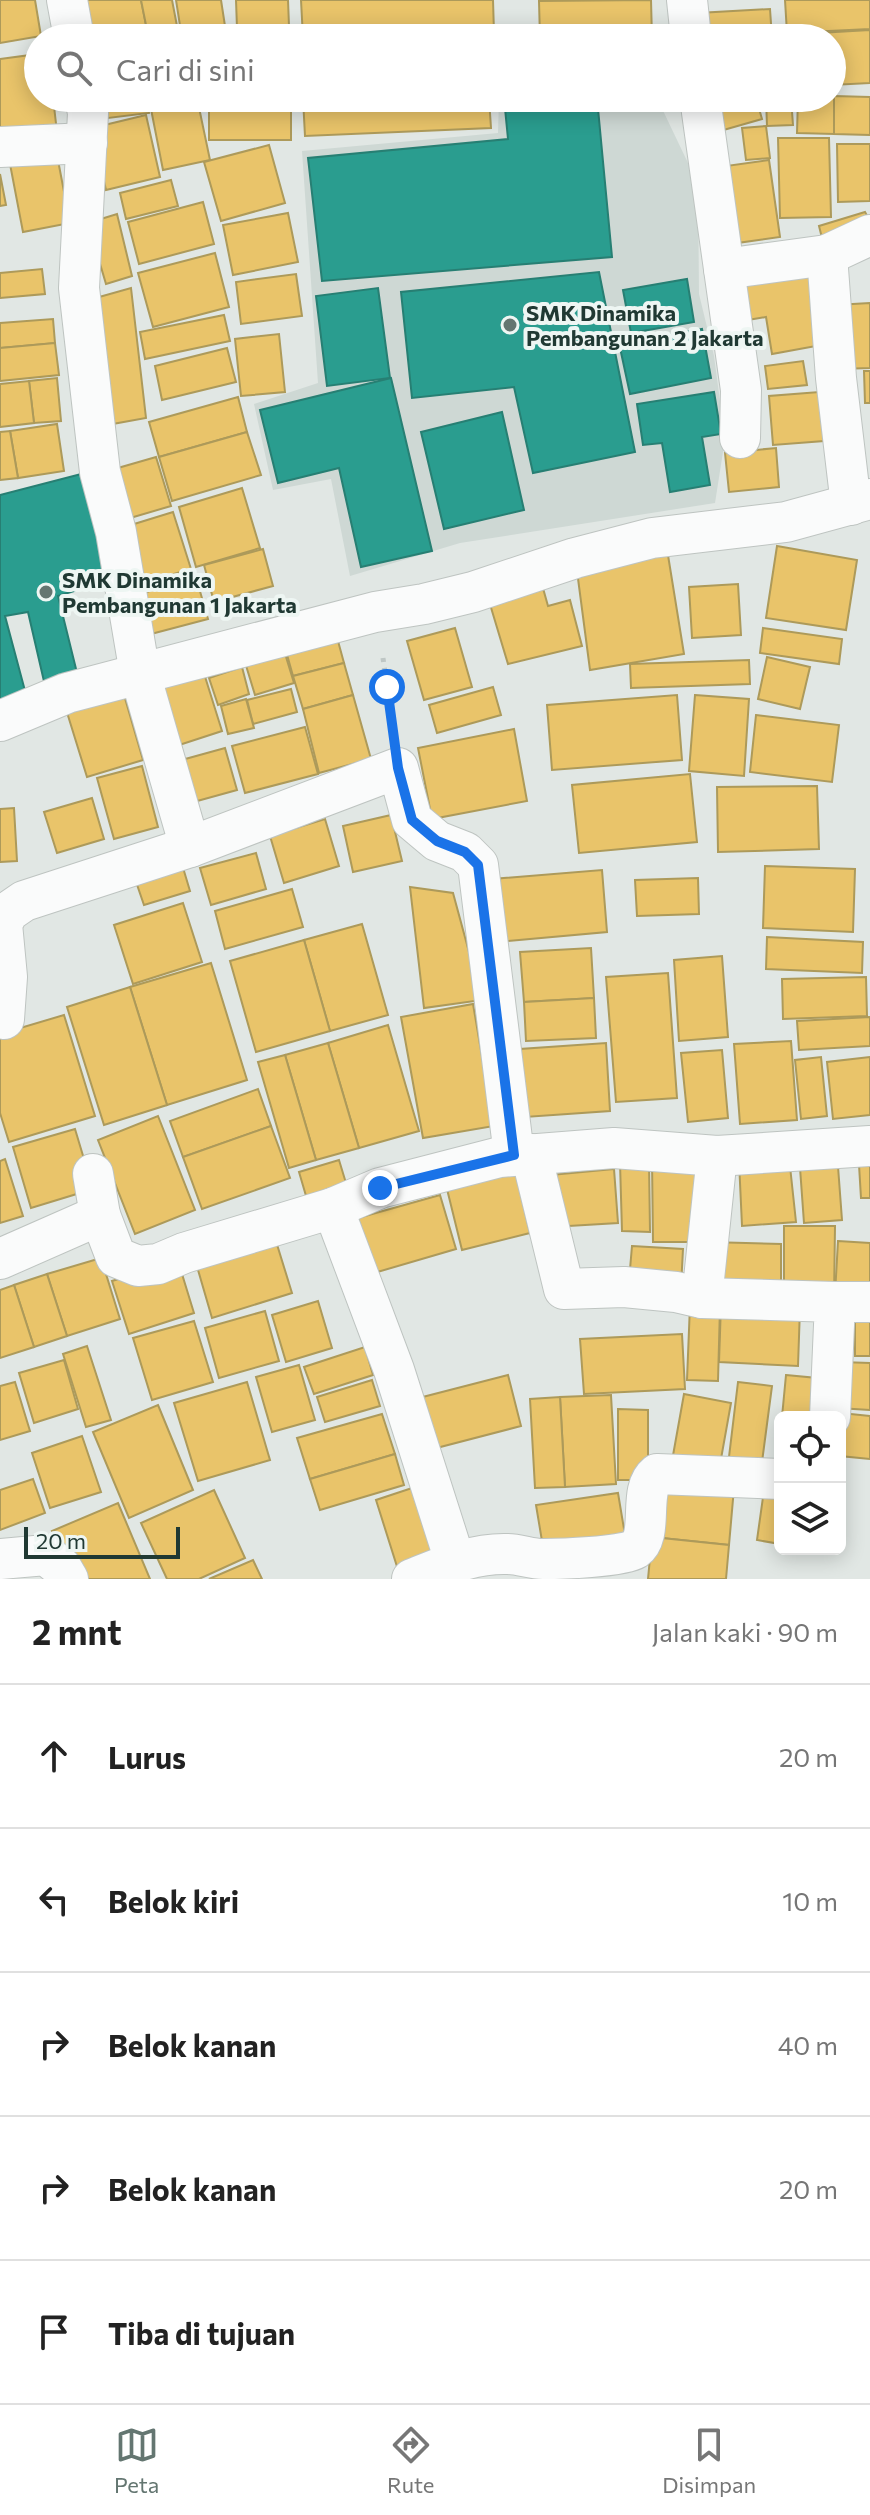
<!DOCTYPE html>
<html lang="id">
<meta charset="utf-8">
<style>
body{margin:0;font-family:Commissioner,sans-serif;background:#f6f6f6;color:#222}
.controls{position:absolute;right:24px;bottom:24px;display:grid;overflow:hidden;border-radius:12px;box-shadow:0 4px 20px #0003}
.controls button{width:72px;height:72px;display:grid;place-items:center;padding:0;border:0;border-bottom:2px solid #e0e0e0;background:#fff;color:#222;font:40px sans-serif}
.scale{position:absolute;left:24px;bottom:20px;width:156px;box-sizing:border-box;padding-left:8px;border:4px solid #203933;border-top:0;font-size:22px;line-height:28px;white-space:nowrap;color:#203933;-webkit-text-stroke:6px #eef6f3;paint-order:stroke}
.stop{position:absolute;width:24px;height:24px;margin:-18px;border:6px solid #1a73e8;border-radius:50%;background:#fff}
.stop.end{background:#1a73e8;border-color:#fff;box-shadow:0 2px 8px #0008}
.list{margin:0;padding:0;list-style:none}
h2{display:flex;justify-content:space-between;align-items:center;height:104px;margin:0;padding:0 32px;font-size:34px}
h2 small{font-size:26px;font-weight:400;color:#767676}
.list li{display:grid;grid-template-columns:52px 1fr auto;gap:24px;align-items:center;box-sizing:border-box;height:144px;padding:0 32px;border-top:2px solid #e0e0e0}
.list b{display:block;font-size:30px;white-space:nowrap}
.list em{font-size:26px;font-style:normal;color:#767676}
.icon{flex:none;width:44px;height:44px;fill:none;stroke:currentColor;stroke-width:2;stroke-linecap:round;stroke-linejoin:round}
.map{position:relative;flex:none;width:870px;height:1579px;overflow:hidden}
.search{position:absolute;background:#fff;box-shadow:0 4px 20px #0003;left:24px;right:24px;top:24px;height:88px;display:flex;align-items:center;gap:20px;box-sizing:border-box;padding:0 28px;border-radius:44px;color:#767676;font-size:30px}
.sheet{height:824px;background:#fff}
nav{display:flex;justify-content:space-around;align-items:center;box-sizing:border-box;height:112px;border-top:2px solid #e0e0e0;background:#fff;font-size:22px;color:#767676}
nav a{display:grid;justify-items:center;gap:4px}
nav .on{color:#647671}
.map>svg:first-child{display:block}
.built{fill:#ced8d4}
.homes{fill:#e9c46a;stroke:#ad9a5a;stroke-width:2}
.schools{fill:#2a9d8f;stroke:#277f73;stroke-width:2}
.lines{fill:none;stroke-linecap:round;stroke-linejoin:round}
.street-casing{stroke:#bec4c1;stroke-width:42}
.path{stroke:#bfc7c5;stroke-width:5;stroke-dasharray:4 6;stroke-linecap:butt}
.street{stroke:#fafbfb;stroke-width:40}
.route{stroke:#1a73e8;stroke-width:10}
.poi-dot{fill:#647671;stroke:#eef6f3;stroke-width:3}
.labels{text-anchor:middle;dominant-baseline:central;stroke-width:8;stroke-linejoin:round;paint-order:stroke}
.poi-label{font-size:22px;font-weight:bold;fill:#203933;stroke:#eef6f3;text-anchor:start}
</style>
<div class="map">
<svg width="870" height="1579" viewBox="0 0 870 1579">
<rect width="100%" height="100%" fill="#e1e7e4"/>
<!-- built -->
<polygon class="built" points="499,98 657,98 698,184 699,294 714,356 725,439 715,503 460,543 350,576 331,479 273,490 254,404 318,383 302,151 498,133"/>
<!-- homes -->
<g class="homes">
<polygon points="0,0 35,0 41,36 0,43"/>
<polygon points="74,0 141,0 147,30 102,38 81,38"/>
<polygon points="141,0 172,0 177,26 147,30"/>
<polygon points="176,0 221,0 225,26 181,32"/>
<polygon points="236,0 288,0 289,26 237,28"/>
<polygon points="301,0 493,0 494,33 303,38"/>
<polygon points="651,0 652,38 540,38 539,1"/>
<polygon points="785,0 870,0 870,29 787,33"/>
<polygon points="770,9 772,38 699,38 698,13"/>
<polygon points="870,30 870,83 832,85 832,38 785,38 784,35"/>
<polygon points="38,54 38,98 53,98 57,132 0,139 0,59"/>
<polygon points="832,96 834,96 834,134 797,133 798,98"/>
<polygon points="834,96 870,97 870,135 834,134"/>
<polygon points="89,98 147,98 149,113 92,120"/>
<polygon points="176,98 197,98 210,160 163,170 150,104"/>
<rect x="209" y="98" width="82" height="42"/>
<polygon points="303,98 489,98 491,128 305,136"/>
<polygon points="703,98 756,98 762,119 713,133"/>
<polygon points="766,98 791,98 793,125 767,126"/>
<polygon points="146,115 160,177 106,190 92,128"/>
<polygon points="766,126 770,158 746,160 742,128"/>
<polygon points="778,138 829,138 831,217 780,218"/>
<polygon points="837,144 870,144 870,201 838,202"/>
<polygon points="269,145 285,203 221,221 204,162"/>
<polygon points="57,155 70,223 23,232 10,164"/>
<polygon points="769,160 780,237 730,244 719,167"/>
<polygon points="0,174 6,205 0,206"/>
<polygon points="171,180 178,206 126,219 120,193"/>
<polygon points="203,202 214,244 139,264 128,222"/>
<polygon points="865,212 870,221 823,242 819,226"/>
<polygon points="288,213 298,262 233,275 223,225"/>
<polygon points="117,214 132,276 106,284 88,223"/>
<polygon points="215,253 229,307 153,327 138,273"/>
<polygon points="813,261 827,344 772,354 766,317 736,322 728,273"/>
<polygon points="42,269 45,294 0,298 0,273"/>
<polygon points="296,274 302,316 241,324 236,282"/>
<polygon points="131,288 146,418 107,425 92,299"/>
<polygon points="870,303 870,368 840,369 836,305"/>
<polygon points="224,315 230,341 145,359 140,332"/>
<polygon points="53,319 55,343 0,348 0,323"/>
<polygon points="279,334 285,392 241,396 235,339"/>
<polygon points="55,343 59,375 0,381 0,348"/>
<polygon points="227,348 236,382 162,400 155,366"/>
<polygon points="803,361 807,385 768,389 765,366"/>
<polygon points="864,371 870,371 870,403 865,403"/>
<polygon points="57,378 61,421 34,423 29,381"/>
<polygon points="29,381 34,423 0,427 0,384"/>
<polygon points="832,391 837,440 773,445 769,396"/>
<polygon points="238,397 247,432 159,457 149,422"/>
<polygon points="57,424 64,471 18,478 10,431"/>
<polygon points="10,431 18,478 0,480 0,432"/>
<polygon points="247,432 261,475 172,501 159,457"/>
<polygon points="776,448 779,487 729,492 725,453"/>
<polygon points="156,457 171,506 120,521 104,472"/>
<polygon points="242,488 260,548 196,567 179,507"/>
<polygon points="173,512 191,569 136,585 118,529"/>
<polygon points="777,546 857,560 846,630 766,618"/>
<polygon points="263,549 273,586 214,602 204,565"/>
<polygon points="667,549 684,654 590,670 577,571"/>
<polygon points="195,574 208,619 151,634 139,595"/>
<polygon points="539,574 548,606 570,600 582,646 508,664 486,591"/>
<polygon points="738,584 741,635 692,638 689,587"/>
<polygon points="455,628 472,687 424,700 407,641"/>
<polygon points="763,628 842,639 839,664 760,653"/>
<polygon points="335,630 344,663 293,676 284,644"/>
<polygon points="283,647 294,683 255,695 244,659"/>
<polygon points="767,657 810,667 800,709 758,699"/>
<polygon points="749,660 750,684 631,688 630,664"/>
<polygon points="344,663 353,695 303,709 293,676"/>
<polygon points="202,667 222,731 167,749 146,685"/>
<polygon points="242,667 249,694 218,705 209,678"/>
<polygon points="493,687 501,715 437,733 429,705"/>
<polygon points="122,688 143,760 87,777 65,706"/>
<polygon points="291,689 297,712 253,724 247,700"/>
<polygon points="353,695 371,759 319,773 303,709"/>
<polygon points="677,695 682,760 552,770 547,705"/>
<polygon points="695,695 749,699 744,776 689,771"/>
<polygon points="246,699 254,728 228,734 221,706"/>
<polygon points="756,715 839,725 832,782 750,772"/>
<polygon points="305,727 318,774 245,793 232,746"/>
<polygon points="514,729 527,801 432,819 418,748"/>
<polygon points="225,748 237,790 190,803 178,761"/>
<polygon points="142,766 158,827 114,839 97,778"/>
<polygon points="690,774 697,842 579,853 572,785"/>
<polygon points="817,786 819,849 718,852 717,787"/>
<polygon points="92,798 104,839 57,853 44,812"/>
<polygon points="14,808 17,861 0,862 0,809"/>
<polygon points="391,815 402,861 353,872 343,826"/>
<polygon points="325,819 339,866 284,883 270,836"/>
<polygon points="256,853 266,889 211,905 200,868"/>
<polygon points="181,861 190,891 144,905 134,876"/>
<polygon points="765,866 855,869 853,932 763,928"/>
<polygon points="602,870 607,932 497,942 492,879"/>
<polygon points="698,878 699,914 637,916 635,880"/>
<polygon points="410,887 453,893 482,1000 424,1008"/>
<polygon points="292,889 303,927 225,949 215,911"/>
<polygon points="183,903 202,962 133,984 114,925"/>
<polygon points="362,924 388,1015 330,1031 304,940"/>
<polygon points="767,937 863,942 862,973 766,969"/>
<polygon points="304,940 330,1031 256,1052 230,961"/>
<polygon points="591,948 594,998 524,1002 520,952"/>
<polygon points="722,956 728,1037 679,1041 674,960"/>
<polygon points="211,963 247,1080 167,1105 130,987"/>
<polygon points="668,973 677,1098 616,1102 606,977"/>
<polygon points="866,977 867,1016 783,1019 782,979"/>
<polygon points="130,987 167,1105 104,1125 67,1007"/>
<polygon points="594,998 596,1038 526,1041 524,1002"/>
<polygon points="473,1004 494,1126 423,1138 401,1017"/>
<polygon points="64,1015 95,1116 9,1142 0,1113 0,1034"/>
<polygon points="870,1017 870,1046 799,1050 797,1021"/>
<polygon points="388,1025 419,1131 359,1148 328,1043"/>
<polygon points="791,1041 797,1120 740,1124 734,1044"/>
<polygon points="328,1043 359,1148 316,1160 285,1055"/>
<polygon points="606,1043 610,1111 525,1117 520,1049"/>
<polygon points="722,1050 728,1118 688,1122 681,1053"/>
<polygon points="285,1055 316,1160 289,1168 258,1062"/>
<polygon points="821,1057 827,1116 801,1119 795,1060"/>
<polygon points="870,1057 870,1115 833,1119 827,1062"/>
<polygon points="258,1089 271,1126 183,1157 170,1121"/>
<polygon points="158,1116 195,1210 135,1234 98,1140"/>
<polygon points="271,1126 290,1178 202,1209 183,1157"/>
<polygon points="75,1129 93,1189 31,1208 13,1147"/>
<polygon points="858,1148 870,1148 870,1198 861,1198"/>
<polygon points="837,1153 842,1220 804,1223 799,1154"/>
<polygon points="789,1157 796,1222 742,1226 739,1161"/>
<polygon points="5,1159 23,1216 0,1223 0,1161"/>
<polygon points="704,1159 705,1242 653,1242 652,1160"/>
<polygon points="339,1160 349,1193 309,1206 299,1172"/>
<polygon points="649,1162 650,1232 622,1231 620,1163"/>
<polygon points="515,1169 530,1233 462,1250 446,1185"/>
<polygon points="614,1169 618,1223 552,1227 540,1176"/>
<polygon points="440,1195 456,1249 374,1273 358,1218"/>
<polygon points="784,1226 835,1226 834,1298 784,1297"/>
<polygon points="275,1238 292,1293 212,1318 196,1263"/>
<polygon points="838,1241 870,1243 870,1296 835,1294"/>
<polygon points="709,1242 781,1244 781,1289 708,1288"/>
<polygon points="632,1246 683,1249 681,1287 629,1281"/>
<polygon points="101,1258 120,1319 67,1336 47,1274"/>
<polygon points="178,1261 194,1313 129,1334 112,1281"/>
<polygon points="47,1274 67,1336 34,1347 14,1285"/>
<polygon points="14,1285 34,1347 0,1358 0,1290"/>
<polygon points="318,1301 332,1348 286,1362 272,1315"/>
<polygon points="721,1304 800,1308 798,1366 719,1362"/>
<polygon points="690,1305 720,1307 718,1381 687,1380"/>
<polygon points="855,1306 870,1307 870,1356 855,1356"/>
<polygon points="265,1311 279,1361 219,1378 205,1328"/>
<polygon points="194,1321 213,1382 152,1400 133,1338"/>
<polygon points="682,1334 685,1389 584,1394 580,1339"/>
<polygon points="87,1346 111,1420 86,1427 63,1354"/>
<polygon points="365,1347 373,1375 314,1394 304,1367"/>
<polygon points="64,1360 78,1409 34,1423 19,1373"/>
<polygon points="841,1362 870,1363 870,1410 838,1408"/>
<polygon points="299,1365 315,1420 272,1432 256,1377"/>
<polygon points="508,1375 521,1426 425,1451 411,1400"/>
<polygon points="786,1375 817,1378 812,1417 782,1417"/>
<polygon points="372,1380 380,1406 325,1422 317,1397"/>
<polygon points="15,1382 30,1431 0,1440 0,1386"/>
<polygon points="247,1382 270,1460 198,1481 174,1403"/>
<polygon points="738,1382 772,1386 762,1462 729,1457"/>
<polygon points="684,1394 731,1403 719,1470 672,1461"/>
<polygon points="611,1395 616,1484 565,1487 560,1397"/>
<polygon points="560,1397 565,1487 535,1488 530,1399"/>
<polygon points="158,1405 193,1490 129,1518 93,1432"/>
<polygon points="618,1409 648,1410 648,1480 618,1480"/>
<polygon points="841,1413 870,1416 870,1459 840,1456"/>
<polygon points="382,1414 395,1454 310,1479 297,1438"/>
<polygon points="82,1436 101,1492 50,1508 32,1453"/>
<polygon points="395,1454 404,1485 320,1510 310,1479"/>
<polygon points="33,1479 45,1513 0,1530 0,1490"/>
<polygon points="657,1480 734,1488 729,1545 652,1537"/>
<polygon points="765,1483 780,1486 780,1544 757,1540"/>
<polygon points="412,1488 436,1565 400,1576 376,1500"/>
<polygon points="214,1490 245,1558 199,1579 167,1579 141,1523"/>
<polygon points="618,1493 626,1541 544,1553 536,1505"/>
<polygon points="118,1503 150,1579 78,1579 52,1531"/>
<polygon points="652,1537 729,1545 726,1579 648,1579"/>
<polygon points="253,1560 262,1579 209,1579"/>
</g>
<!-- schools -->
<g class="schools">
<polygon points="504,98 597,98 612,257 322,281 308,158 508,139"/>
<polygon points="599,272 635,452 533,473 514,387 412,398 401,292"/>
<polygon points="687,279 694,322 631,333 623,290"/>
<polygon points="378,288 390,378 327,386 316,296"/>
<polygon points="702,329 711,378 630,394 619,343"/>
<polygon points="391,378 432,551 361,567 339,468 278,483 260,410"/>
<polygon points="714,392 721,434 702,437 710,485 670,492 662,443 643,445 637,404"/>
<polygon points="502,412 524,510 444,529 421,432"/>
<polygon points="89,472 119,577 58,596 79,681 46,690 28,612 5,616 28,702 0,711 0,495"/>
</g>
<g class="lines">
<!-- street casing -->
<g class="street-casing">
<g id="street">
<polyline points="67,0 74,38"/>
<polyline points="687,0 691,38"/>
<polyline points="85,98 88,113 79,288 100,472 116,532 140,674 190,847"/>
<polyline points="700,98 741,390 740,438"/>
<polyline points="0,147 87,143"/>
<polyline points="724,269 827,255"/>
<polyline points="851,505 836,378 827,255 870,235"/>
<polyline points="0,721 67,693 375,612 424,604 473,592 575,558 652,538 786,522 870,499"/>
<polyline points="4,1019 7,977 2,924 8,912 24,901 190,847 398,768 412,820 437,841 465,852 478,865 514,1155"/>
<polyline points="531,1154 564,1289 624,1287 676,1292 702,1298 835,1302 830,1417"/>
<polyline points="93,1174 100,1215"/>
<polyline points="333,1208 394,1370 455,1561"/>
<polyline points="0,1259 100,1215 116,1257 138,1266 158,1264 184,1253 333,1208 380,1188 500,1157 614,1148 717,1156 870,1146"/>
<polyline points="702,1298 717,1156"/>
<polyline points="835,1302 870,1302"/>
<polyline points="0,1559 46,1555 61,1567 68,1579"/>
<path d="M412,1579C442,1567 473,1553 507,1554C519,1554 531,1559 543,1559C560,1559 622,1557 635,1549C655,1535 637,1490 657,1474L780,1479"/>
</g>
</g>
<!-- path -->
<polyline class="path" points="383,658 392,724"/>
<!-- street -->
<use href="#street" class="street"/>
</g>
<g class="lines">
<!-- route -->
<polyline class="route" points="380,1188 514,1155 478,865 465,852 437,841 412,820 398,768 387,687"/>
</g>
<!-- markers -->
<g class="poi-dot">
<circle cx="510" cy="325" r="8"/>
<circle cx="46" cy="592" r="8"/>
</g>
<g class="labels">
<!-- poi labels -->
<g class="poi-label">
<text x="526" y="312">SMK Dinamika<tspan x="526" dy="25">Pembangunan 2 Jakarta</tspan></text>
<text x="62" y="579">SMK Dinamika<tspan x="62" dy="25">Pembangunan 1 Jakarta</tspan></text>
</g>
</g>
</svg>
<div class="controls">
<button><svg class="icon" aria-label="locate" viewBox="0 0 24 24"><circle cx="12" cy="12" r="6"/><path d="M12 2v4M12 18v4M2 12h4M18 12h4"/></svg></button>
<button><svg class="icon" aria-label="layers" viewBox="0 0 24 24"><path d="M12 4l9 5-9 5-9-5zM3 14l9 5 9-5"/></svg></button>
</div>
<div class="scale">20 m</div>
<div class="stop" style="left:387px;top:687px"></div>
<div class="stop end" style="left:380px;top:1188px"></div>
<div class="search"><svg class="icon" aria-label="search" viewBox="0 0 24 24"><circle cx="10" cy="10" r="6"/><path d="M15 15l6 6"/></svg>Cari di sini</div>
</div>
<section class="sheet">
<h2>2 mnt<small>Jalan kaki · 90 m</small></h2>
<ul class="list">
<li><svg class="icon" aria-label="ahead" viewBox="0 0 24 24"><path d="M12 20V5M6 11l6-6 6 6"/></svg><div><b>Lurus</b></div><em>20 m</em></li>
<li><svg class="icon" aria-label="left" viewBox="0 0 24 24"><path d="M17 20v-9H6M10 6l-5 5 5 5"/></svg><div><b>Belok kiri</b></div><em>10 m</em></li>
<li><svg class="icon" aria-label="right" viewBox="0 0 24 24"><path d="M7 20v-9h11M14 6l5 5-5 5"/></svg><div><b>Belok kanan</b></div><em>40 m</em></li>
<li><svg class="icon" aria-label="right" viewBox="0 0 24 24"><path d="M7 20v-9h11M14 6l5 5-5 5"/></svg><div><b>Belok kanan</b></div><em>20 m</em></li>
<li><svg class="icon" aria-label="arrive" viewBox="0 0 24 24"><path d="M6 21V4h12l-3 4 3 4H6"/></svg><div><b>Tiba di tujuan</b></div></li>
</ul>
</section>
<nav>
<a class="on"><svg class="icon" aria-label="map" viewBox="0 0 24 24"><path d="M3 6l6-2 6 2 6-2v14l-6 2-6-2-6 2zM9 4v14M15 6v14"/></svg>Peta</a>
<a><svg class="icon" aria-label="directions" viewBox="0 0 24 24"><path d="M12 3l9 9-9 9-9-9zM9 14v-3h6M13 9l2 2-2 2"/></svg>Rute</a>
<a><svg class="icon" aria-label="saved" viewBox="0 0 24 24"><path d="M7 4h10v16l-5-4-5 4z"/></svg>Disimpan</a>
</nav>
